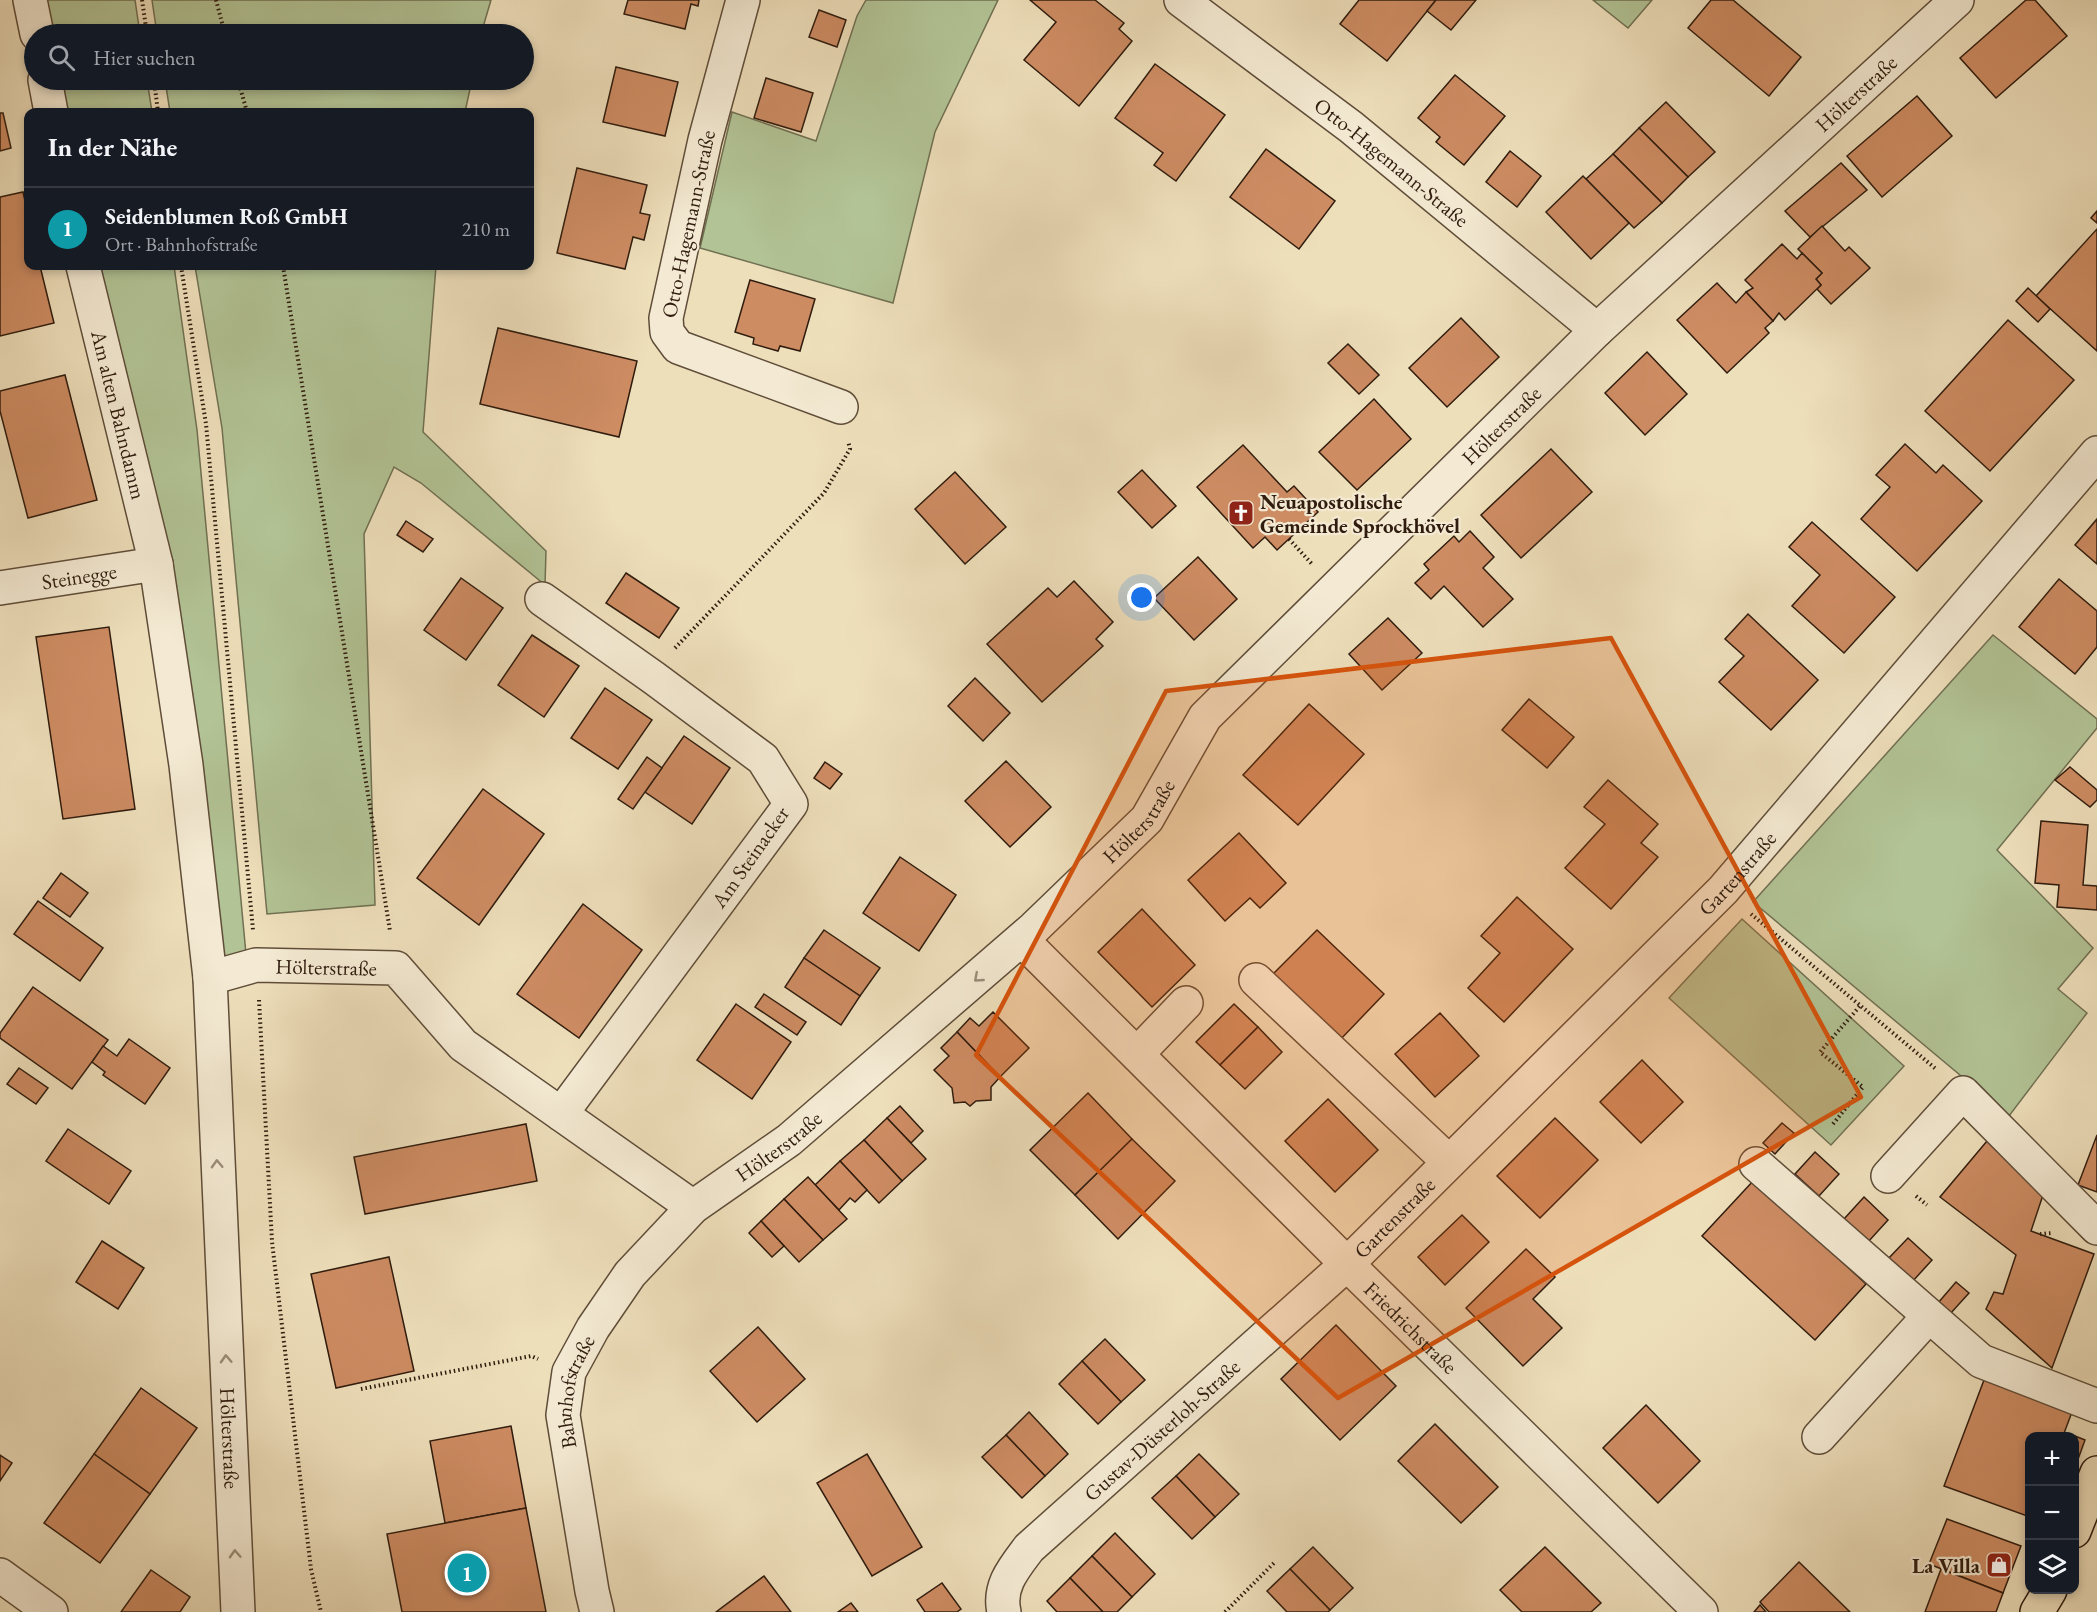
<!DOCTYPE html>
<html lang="de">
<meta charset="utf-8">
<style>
body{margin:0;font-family:"EB Garamond",serif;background:#20242c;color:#f1f3f6}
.controls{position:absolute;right:18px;bottom:18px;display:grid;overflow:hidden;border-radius:12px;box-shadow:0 3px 9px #0003}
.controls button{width:54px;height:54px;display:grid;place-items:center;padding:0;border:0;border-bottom:2px solid #363941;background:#171b24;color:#f1f3f6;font:30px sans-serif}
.you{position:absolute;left:1142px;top:598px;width:21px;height:21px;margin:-15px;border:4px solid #fff;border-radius:50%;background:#1a73e8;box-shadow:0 0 0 9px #1a73e833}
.badge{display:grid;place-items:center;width:39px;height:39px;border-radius:50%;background:#0b8043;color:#fff;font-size:20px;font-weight:700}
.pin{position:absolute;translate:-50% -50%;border:3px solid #fff;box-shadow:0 2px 6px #0006}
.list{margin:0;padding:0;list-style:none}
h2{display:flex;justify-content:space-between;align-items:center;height:78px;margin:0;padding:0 24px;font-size:26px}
h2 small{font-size:20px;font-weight:400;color:#9ea1a6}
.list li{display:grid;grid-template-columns:39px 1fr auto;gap:18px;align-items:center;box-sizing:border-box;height:84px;padding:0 24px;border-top:2px solid #363941}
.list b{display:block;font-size:22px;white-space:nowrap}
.list p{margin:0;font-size:20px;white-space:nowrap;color:#9ea1a6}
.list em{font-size:20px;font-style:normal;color:#9ea1a6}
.icon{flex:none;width:33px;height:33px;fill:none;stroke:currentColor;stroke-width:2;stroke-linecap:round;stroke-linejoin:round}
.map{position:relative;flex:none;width:2097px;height:1612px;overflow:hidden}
.search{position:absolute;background:#171b24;box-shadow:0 3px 9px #0003;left:24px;top:24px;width:510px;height:66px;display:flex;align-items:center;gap:15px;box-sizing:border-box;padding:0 21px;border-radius:33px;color:#9ea1a6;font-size:22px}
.panel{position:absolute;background:#171b24;box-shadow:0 3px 9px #0003;left:24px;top:108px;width:510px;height:162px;border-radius:12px}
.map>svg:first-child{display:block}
.green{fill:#b2c395;stroke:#707052;stroke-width:1.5}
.building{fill:#ce8c63;stroke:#2f1c0e;stroke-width:1.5}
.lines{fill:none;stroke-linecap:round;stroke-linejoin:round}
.minor-casing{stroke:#5f4d39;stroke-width:36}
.major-casing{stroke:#2f1c0e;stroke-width:36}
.path{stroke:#2f1c0e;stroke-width:4;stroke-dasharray:1.5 3;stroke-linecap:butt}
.minor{stroke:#f4ead3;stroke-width:33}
.major{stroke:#eedfbb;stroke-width:33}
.oneway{stroke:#9b8d7a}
.marked{fill:#d6530c;fill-opacity:0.2;stroke:#d6530c;stroke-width:4.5;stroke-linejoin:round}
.labels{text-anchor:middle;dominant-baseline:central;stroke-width:4.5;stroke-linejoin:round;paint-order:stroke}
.street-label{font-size:21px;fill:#2f1c0e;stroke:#f4ead3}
.poi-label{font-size:21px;font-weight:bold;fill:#2f1c0e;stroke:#f4ead3;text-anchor:start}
</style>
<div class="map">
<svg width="2097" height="1612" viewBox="0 0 2097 1612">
<rect width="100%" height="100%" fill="#eedfbb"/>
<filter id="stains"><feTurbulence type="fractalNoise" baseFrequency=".00333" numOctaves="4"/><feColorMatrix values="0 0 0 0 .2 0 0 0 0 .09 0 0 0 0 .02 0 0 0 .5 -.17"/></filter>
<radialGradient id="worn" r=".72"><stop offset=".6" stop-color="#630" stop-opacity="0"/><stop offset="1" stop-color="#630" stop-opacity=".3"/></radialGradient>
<!-- green -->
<g class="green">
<polygon points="34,0 135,0 140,34 39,34"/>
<polygon points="152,0 491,0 481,34 157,34"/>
<polygon points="866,0 998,0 935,132 893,303 700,248 732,112 816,141 857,16"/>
<polygon points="1593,0 1652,0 1628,28"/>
<polygon points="47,80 147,80 152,112 53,112"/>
<polygon points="165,80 472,80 465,112 170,112"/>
<polygon points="96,266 174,266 197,430 246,954 216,961"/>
<polygon points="195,266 436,266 423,432 546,551 545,585 421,483 394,467 364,534 375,905 267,914 222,428"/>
<polygon points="1993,635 2097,719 2097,728 1997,850 2093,948 2058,989 2087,1013 2009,1116 1753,902"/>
<polygon points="1742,919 1904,1066 1831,1145 1669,998"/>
</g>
<!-- building -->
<g class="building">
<polygon points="628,0 699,0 698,6 691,4 685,29 624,14"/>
<polygon points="1030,0 1095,0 1124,23 1119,29 1132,41 1079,106 1024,60 1056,22"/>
<polygon points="1359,0 1436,0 1387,61 1340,24"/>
<polygon points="1436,0 1476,0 1451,30 1427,11"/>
<polygon points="1711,0 1733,0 1801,57 1769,96 1688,28"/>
<polygon points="2026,0 2035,0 2067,36 1996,98 1960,58"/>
<polygon points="819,10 846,20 837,47 809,37"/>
<polygon points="1155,64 1225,115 1176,181 1154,165 1163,153 1115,118"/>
<polygon points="616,67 678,82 665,136 603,122"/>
<polygon points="1455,75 1505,116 1464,165 1436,142 1440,137 1418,118"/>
<polygon points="766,78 813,93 801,132 754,118"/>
<polygon points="1917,96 1952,136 1882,197 1847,156"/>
<polygon points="1666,102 1715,152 1688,177 1639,128"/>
<polygon points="0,113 3,113 11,148 0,151"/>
<polygon points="1639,128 1688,177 1662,203 1613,154"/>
<polygon points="1266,149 1335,201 1299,249 1230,197"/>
<polygon points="1510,151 1541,176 1517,207 1486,182"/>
<polygon points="1613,154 1662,203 1634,228 1586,179"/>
<polygon points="1841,163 1867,190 1810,237 1785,211"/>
<polygon points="577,168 647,185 640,213 650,215 644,240 633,237 625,269 557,253"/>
<polygon points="1583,176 1629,223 1591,259 1546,212"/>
<polygon points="23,192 28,214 28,266 40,266 54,323 0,336 0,197"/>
<polygon points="2097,211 2097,223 2091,218"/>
<polygon points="1822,226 1845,251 1849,247 1870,268 1831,304 1817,289 1821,285 1816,279 1822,273 1798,249"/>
<polygon points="2097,229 2097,351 2036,296"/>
<polygon points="1782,244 1797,259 1802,253 1822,273 1816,279 1821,285 1785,320 1779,313 1773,321 1746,292 1753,288 1745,280"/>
<polygon points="750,280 815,299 800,351 780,346 778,351 753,344 754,338 735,332"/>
<polygon points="1717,283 1736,303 1746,292 1773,321 1765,328 1769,333 1727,373 1677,320"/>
<polygon points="2028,288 2050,309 2038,322 2016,301"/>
<polygon points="1461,318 1499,357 1447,407 1409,368"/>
<polygon points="2008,320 2074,380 1990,471 1925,411"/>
<polygon points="498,328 637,361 619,437 480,404"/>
<polygon points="1348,344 1379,375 1359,394 1328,363"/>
<polygon points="1647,352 1687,394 1645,435 1605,393"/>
<polygon points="65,375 97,500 28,518 0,411 0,391"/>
<polygon points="1374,399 1411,439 1357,490 1319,452"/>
<polygon points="1905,444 1936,473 1943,465 1982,501 1917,571 1861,519 1890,487 1876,475"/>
<polygon points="1243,445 1287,492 1294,486 1318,512 1277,550 1265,537 1253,548 1197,487"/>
<polygon points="1551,449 1592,492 1521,558 1481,515"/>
<polygon points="1142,470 1176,506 1152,528 1118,492"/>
<polygon points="955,472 1006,527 965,564 915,509"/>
<polygon points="2097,519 2097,564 2075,545"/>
<polygon points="406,521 433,539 423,552 397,535"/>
<polygon points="1812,522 1895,597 1844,653 1792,606 1820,575 1789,547"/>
<polygon points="1470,531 1494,557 1483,568 1513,599 1483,627 1444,586 1431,599 1415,583 1429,570 1424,564 1454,536 1459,542"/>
<polygon points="1198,557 1237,599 1194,640 1154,598"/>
<polygon points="626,573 679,608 659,638 606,603"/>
<polygon points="461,578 503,608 466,660 424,630"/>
<polygon points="2059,579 2097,611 2097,647 2075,674 2019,627"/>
<polygon points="1074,581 1113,622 1096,639 1103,646 1042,702 987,644 1048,588 1057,597"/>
<polygon points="1748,614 1818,680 1771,730 1719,682 1744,656 1725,639"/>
<polygon points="1388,618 1422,653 1382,690 1349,654"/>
<polygon points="109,627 135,809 63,819 36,637"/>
<polygon points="532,635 579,666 544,717 498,685"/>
<polygon points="975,678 1010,713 983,741 948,706"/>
<polygon points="605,688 652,720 618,769 571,738"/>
<polygon points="1529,699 1574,737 1547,768 1502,730"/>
<polygon points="1309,704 1364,754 1298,825 1243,775"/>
<polygon points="684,736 730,768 692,824 645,792"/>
<polygon points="647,757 662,768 633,809 618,799"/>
<polygon points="1006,761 1051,807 1010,847 965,801"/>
<polygon points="825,762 842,774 830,789 814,778"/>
<polygon points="2070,767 2097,790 2097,800 2090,807 2055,780"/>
<polygon points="1608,780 1658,824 1641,843 1658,857 1611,909 1565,868 1605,824 1584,807"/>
<polygon points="483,789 544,834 479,925 417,878"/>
<polygon points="2041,821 2088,825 2083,885 2097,886 2097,910 2057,907 2059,885 2035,883"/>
<polygon points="1239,833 1286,883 1260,908 1250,898 1225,921 1188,880"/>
<polygon points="900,857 956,895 919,951 863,913"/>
<polygon points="61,873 88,893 70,917 43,898"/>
<polygon points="1517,897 1573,949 1504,1022 1468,988 1500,953 1481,936"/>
<polygon points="38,901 103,948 80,981 14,934"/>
<polygon points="583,904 642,950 579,1038 517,994"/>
<polygon points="1142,909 1195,965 1152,1007 1098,952"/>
<polygon points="824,930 880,968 860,996 804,958"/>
<polygon points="1317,930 1384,994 1339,1041 1271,976"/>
<polygon points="804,958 860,996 841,1025 785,987"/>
<polygon points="33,987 108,1040 72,1089 0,1038 0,1033"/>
<polygon points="764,994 806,1022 797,1035 755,1007"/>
<polygon points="736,1004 791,1042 752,1099 697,1060"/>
<polygon points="1234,1004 1258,1027 1220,1065 1196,1042"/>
<polygon points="993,1012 1029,1048 1000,1077 957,1032 970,1018 979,1026"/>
<polygon points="1440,1013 1479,1056 1435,1097 1395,1054"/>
<polygon points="1258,1027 1282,1052 1245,1089 1220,1065"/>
<polygon points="957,1032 1000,1077 991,1087 991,1100 976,1101 970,1106 965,1102 954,1103 952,1088 934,1070 949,1056 941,1048"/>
<polygon points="129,1039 170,1068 145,1104 103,1075 105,1072 92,1062 103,1046 117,1056"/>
<polygon points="1642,1060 1683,1102 1641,1143 1600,1102"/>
<polygon points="19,1068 48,1088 36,1104 7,1084"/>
<polygon points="1088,1093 1132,1139 1075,1195 1030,1150"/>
<polygon points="1328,1099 1378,1150 1335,1192 1285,1141"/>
<polygon points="900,1106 923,1131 911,1143 887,1118"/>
<polygon points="887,1118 926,1159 902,1181 864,1140"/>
<polygon points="1555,1118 1598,1160 1540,1218 1497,1176"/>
<polygon points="1782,1123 1794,1133 1775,1154 1763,1143"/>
<polygon points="526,1124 537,1181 365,1214 354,1157"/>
<polygon points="68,1129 131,1171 109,1204 46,1161"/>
<polygon points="2097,1135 2097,1192 2078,1185"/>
<polygon points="1132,1139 1175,1181 1118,1239 1075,1195"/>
<polygon points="864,1140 902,1181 879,1203 840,1161"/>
<polygon points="1987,1141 2045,1189 2031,1231 2094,1254 2052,1368 1986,1309 1994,1292 2003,1294 2016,1255 1940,1197"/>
<polygon points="1815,1152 1839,1174 1819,1196 1795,1174"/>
<polygon points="840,1161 867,1190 855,1202 850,1198 839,1210 815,1185"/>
<polygon points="808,1177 847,1219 823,1240 784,1199"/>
<polygon points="1754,1180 1866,1284 1815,1340 1702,1236"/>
<polygon points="1864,1197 1888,1220 1868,1242 1844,1219"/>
<polygon points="784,1199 823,1240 799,1262 761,1221"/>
<polygon points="1462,1215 1489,1242 1445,1285 1418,1257"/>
<polygon points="761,1221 784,1246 772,1257 749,1233"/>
<polygon points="1908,1238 1932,1260 1912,1282 1887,1260"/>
<polygon points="102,1241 144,1268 118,1309 76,1282"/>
<polygon points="1526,1249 1555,1277 1533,1299 1562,1328 1523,1366 1466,1308"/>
<polygon points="389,1257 414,1371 336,1388 311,1274"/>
<polygon points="1956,1282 1969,1293 1950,1314 1938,1303"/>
<polygon points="1336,1325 1396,1386 1340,1440 1281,1379"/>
<polygon points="758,1327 805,1379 757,1422 710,1371"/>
<polygon points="1105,1339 1145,1380 1121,1402 1082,1361"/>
<polygon points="1082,1361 1121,1402 1098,1424 1059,1384"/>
<polygon points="1984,1380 2072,1412 2063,1436 2030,1436 2030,1517 1944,1486"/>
<polygon points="141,1388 197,1428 150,1494 94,1454"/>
<polygon points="1646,1405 1700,1461 1658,1503 1603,1448"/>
<polygon points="1029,1412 1068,1454 1045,1476 1006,1435"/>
<polygon points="1435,1424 1498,1487 1461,1523 1398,1461"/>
<polygon points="511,1426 526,1508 445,1523 430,1441"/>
<polygon points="1006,1435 1045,1476 1022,1498 982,1457"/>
<polygon points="2075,1436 2085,1440 2077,1462 2074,1462"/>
<polygon points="94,1454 150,1494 100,1563 44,1523"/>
<polygon points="867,1454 922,1547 872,1576 817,1483"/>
<polygon points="1199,1454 1239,1494 1215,1517 1176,1476"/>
<polygon points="0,1455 12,1463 0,1481"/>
<polygon points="1176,1476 1215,1517 1192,1539 1152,1498"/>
<polygon points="526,1508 546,1612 402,1612 387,1534"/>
<polygon points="1947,1519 2021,1546 2003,1593 1929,1564"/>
<polygon points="1115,1533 1155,1574 1132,1597 1092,1556"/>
<polygon points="1313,1547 1353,1588 1330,1610 1290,1569"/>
<polygon points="1545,1547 1601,1603 1591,1612 1522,1612 1500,1590"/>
<polygon points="1092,1556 1132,1597 1117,1612 1103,1612 1070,1578"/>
<polygon points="1799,1562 1850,1612 1769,1612 1760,1602"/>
<polygon points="1290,1569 1330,1610 1328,1612 1287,1612 1267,1591"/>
<polygon points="1941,1569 2003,1593 1996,1612 1925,1612"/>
<polygon points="151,1570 190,1597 180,1612 121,1612"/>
<polygon points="764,1576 791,1612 716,1612"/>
<polygon points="1070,1578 1103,1612 1057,1612 1047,1601"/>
<polygon points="942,1583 961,1609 957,1612 925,1612 917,1600"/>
<polygon points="851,1603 858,1612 838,1612"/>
<polygon points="1760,1605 1766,1612 1754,1612"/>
</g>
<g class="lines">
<!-- minor casing -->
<g class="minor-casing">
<g id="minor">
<polyline points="30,0 37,34"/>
<polyline points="743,0 705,140 666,318 667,332 678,347 841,407"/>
<path id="s1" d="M1181,0L1351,127L1597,330"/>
<polyline points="45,80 51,112"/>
<path id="s2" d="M83,266L156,564L186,765L210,978L238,1612"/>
<path id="s3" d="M0,588L156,564"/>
<polyline points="542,599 654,678 763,759 791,804 561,1114"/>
<path id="s4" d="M1022,940L1347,1264L1701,1612"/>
<path id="s5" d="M210,978L256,965L396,968L463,1045L693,1207"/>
<polyline points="1256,980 1449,1162"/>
<polyline points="1137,1054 1186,1003"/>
<polyline points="1756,1164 1981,1361 2097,1406"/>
<polyline points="1888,1176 1963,1093 2097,1228"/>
<polyline points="1819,1437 1929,1316"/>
<polyline points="0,1575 51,1612"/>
<path id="s6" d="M597,1612L592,1591L563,1415L569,1372L593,1328L630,1274L693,1207L789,1140L1034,928L1147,819L1205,717L1597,330L1957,0"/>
<path id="s7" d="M1004,1612C998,1586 1014,1568 1029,1548L1347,1264L1723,890L2097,453"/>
</g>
</g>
<!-- major casing -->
<g class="major-casing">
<g id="major">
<polyline points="2074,1531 2097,1473"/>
<polyline points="2037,1612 2050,1590"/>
</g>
</g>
<!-- path -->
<g class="path">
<polyline points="142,0 147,34"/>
<polyline points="216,0 225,34"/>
<polyline points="154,80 158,112"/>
<polyline points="238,80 247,112"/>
<polyline points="181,266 206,424 253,930"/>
<polyline points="283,266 390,931"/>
<polyline points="1289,539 1312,564"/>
<polyline points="675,648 824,493 850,449 848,441"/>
<polyline points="1751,914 1936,1069"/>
<polyline points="259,1000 272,1242 311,1569 321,1612"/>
<polyline points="1833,1124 1863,1087 1820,1052 1860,1006"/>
<polyline points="1916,1196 1927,1205"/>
<polyline points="2040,1234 2052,1233"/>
<polyline points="361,1389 531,1356 538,1359"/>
<polyline points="1225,1612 1275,1562"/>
</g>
<!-- minor -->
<use href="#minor" class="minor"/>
<!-- major -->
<use href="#major" class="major"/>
</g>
<!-- one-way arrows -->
<defs><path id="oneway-chevron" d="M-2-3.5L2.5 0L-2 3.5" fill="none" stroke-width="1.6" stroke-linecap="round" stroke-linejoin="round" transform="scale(1.5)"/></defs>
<g class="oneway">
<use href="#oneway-chevron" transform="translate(978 978) rotate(139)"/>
<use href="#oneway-chevron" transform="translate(217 1164) rotate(-92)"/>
<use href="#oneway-chevron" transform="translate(226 1359) rotate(-93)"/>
<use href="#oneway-chevron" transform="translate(235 1554) rotate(-93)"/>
</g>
<!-- marked area -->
<path class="marked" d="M1611,638L1861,1097L1338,1398L976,1055L1166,691Z"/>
<!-- icons -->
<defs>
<g id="church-square" transform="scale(1.35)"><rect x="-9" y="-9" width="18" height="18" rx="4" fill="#8f2418" stroke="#f4ead3"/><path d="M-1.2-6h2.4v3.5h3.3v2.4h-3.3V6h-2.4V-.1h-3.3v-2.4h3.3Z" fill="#fff"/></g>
<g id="shop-square" transform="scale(1.35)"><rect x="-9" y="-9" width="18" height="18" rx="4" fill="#8f2418" stroke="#f4ead3"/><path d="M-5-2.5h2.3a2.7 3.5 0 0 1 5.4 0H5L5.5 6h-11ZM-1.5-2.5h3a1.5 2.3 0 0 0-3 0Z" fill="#fff"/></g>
</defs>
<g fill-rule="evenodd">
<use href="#church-square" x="1241" y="513"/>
<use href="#shop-square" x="1999" y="1565"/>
</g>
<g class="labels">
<!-- street labels -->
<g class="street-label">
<text stroke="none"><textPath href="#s6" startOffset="2068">Hölterstraße</textPath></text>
<text stroke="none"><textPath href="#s1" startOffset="266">Otto-Hagemann-Straße</textPath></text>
<text transform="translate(688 224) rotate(-78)">Otto-Hagemann-Straße</text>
<text stroke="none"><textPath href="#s2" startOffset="153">Am alten Bahndamm</textPath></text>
<text stroke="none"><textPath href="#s6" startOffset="1582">Hölterstraße</textPath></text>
<text stroke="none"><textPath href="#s3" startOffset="80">Steinegge</textPath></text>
<text stroke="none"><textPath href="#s6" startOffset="1042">Hölterstraße</textPath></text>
<text transform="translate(750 857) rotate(-55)">Am Steinacker</text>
<text stroke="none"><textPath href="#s7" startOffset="1050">Gartenstraße</textPath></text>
<text stroke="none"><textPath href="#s5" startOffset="118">Hölterstraße</textPath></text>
<text stroke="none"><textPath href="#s6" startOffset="556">Hölterstraße</textPath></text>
<text stroke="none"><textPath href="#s7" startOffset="564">Gartenstraße</textPath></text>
<text stroke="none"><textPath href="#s4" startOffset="549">Friedrichstraße</textPath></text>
<text stroke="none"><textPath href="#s6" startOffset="225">Bahnhofstraße</textPath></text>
<text stroke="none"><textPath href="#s7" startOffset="249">Gustav-Düsterloh-Straße</textPath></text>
<text stroke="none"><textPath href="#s2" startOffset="1185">Hölterstraße</textPath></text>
</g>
<!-- poi labels -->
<g class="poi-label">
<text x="1260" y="501">Neuapostolische<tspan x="1260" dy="24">Gemeinde Sprockhövel</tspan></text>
<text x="1980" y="1565" text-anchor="end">La Villa</text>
</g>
</g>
<rect width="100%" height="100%" filter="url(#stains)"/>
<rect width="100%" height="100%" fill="url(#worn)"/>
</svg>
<div class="controls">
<button>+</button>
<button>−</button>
<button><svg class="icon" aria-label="layers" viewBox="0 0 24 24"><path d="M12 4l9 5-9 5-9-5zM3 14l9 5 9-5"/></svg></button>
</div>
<div class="you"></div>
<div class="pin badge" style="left:467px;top:1573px;background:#0f9aa8">1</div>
<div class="search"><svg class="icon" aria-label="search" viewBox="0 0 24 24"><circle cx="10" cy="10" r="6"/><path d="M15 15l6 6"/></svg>Hier suchen</div>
<section class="panel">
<h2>In der Nähe<small></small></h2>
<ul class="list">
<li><span class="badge" style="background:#0f9aa8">1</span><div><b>Seidenblumen Roß GmbH</b><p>Ort · Bahnhofstraße</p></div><em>210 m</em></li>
</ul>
</section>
</div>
